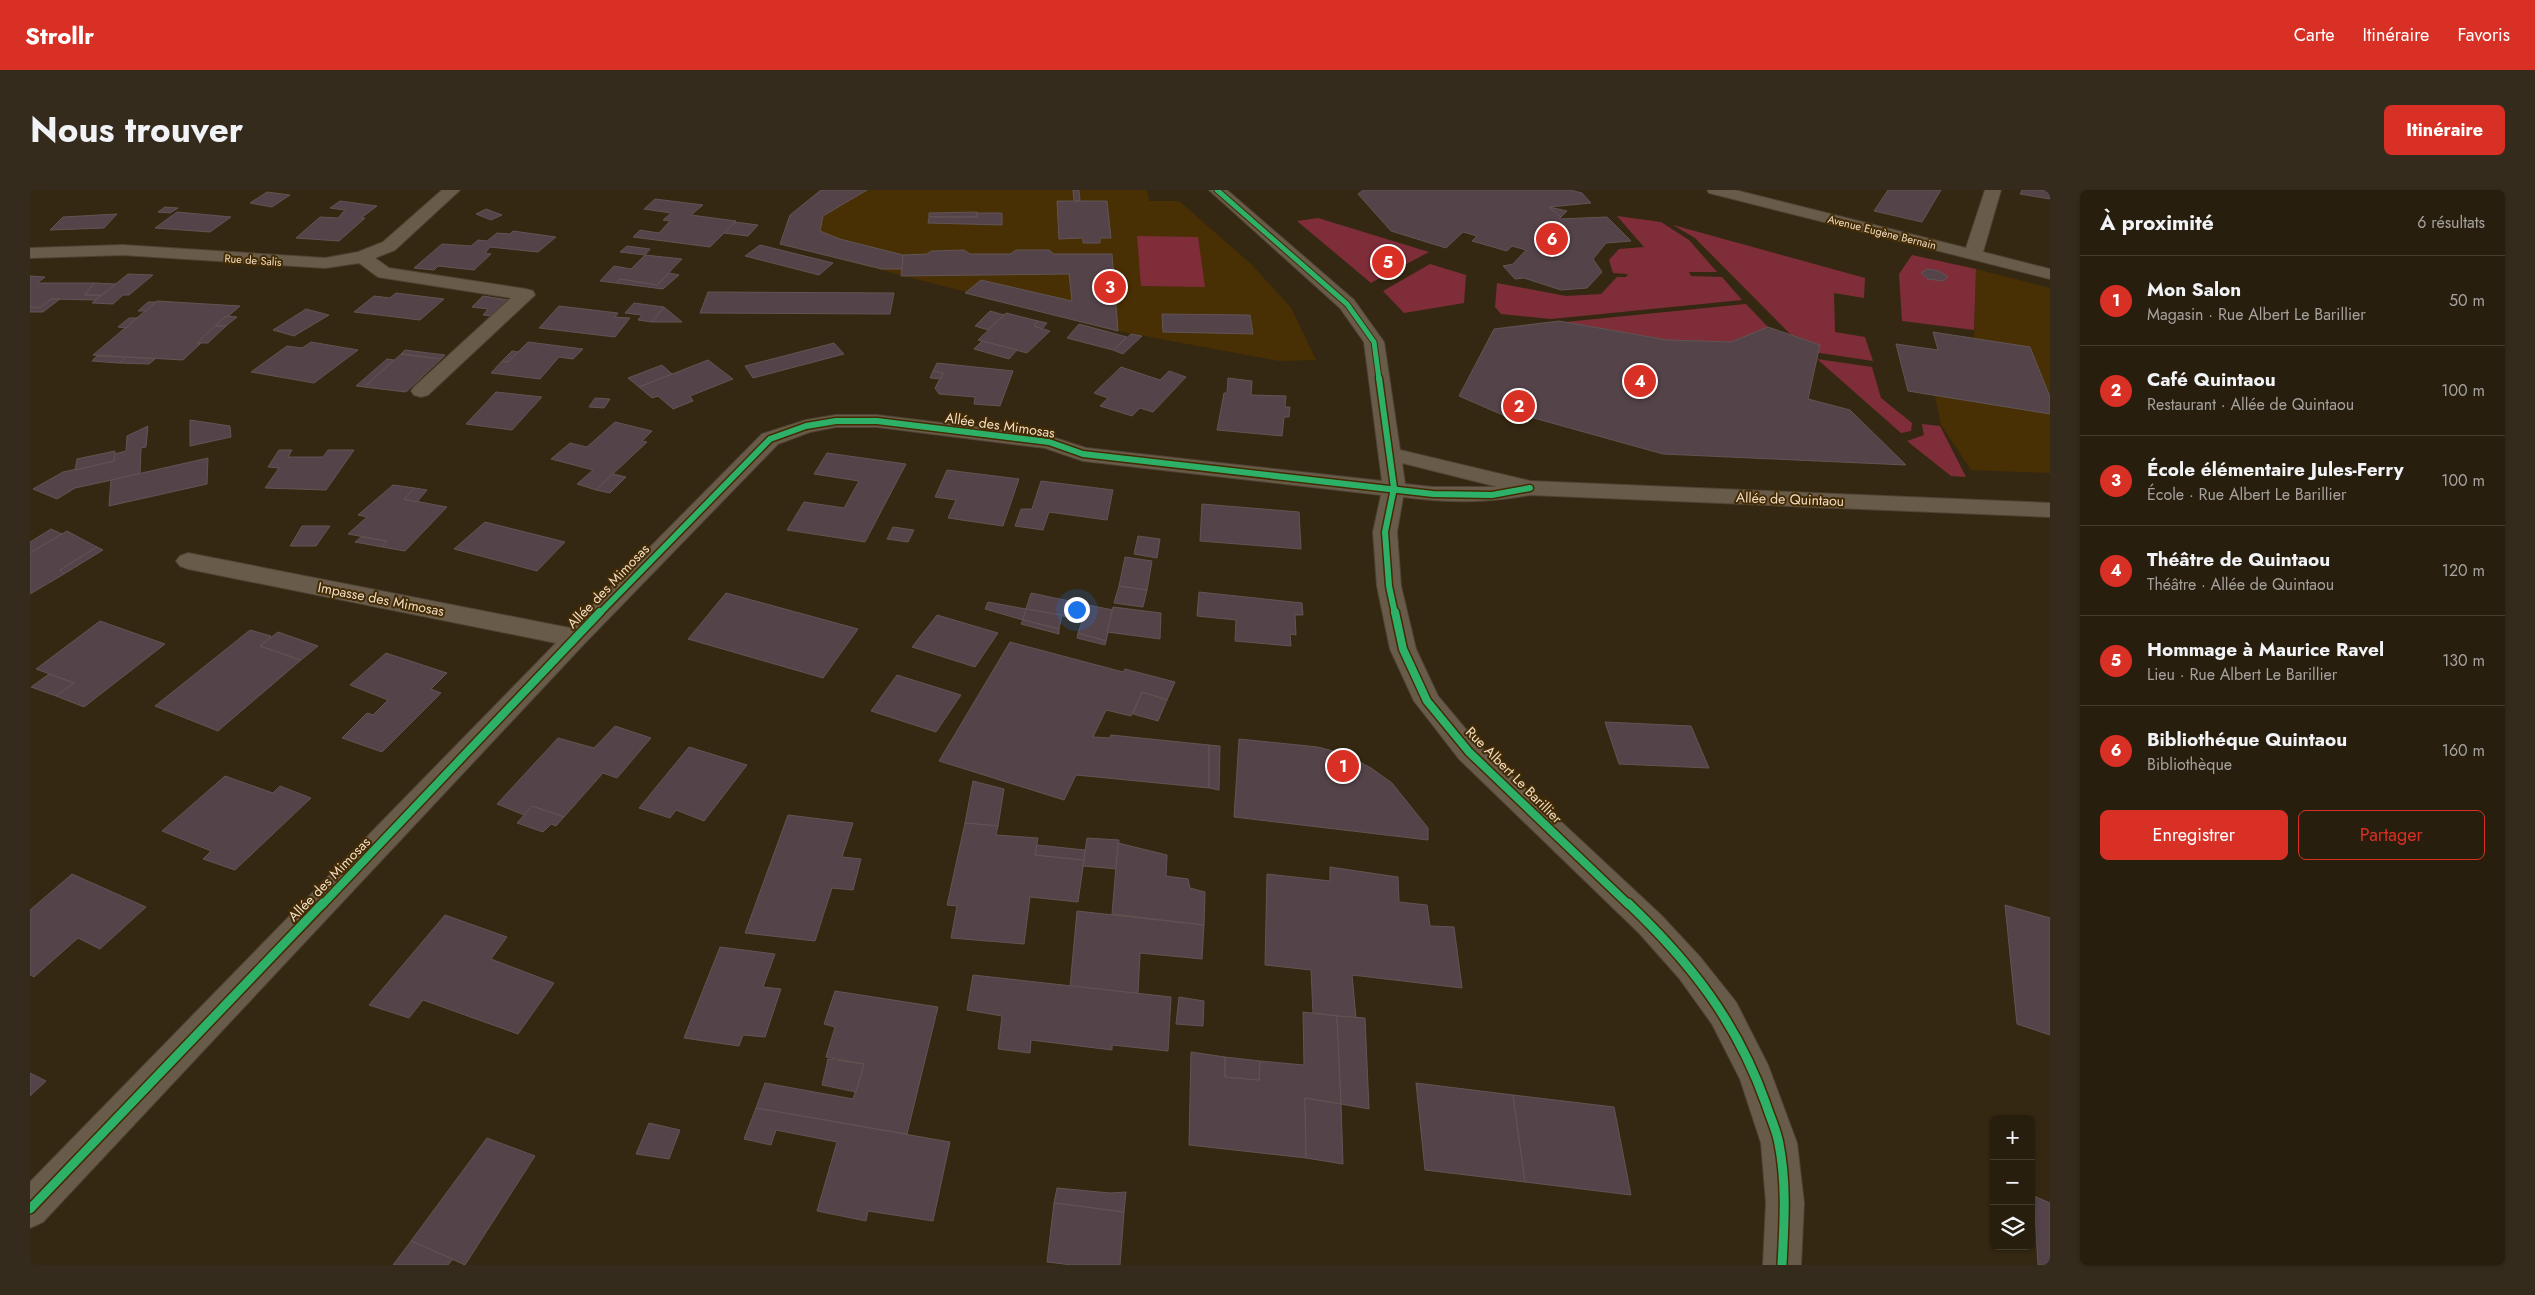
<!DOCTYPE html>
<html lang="fr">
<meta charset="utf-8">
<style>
body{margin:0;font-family:Jost,sans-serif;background:#342b1c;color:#f1f3f6}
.controls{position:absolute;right:15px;bottom:15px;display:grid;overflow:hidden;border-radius:8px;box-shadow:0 1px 4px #0004}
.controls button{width:45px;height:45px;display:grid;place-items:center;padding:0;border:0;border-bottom:1px solid #443c2e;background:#281e0e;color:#f1f3f6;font:25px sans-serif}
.you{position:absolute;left:1046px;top:419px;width:18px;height:18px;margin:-12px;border:4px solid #fff;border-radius:50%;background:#1a73e8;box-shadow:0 0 0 8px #1a73e833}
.badge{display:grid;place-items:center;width:32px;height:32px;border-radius:50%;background:#d93025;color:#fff;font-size:16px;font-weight:700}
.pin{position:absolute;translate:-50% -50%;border:2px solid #fff;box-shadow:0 1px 5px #0006}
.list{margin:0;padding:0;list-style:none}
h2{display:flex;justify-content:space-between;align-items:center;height:65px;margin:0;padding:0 20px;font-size:21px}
h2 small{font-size:16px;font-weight:400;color:#a5a29e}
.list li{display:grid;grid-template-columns:32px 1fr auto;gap:15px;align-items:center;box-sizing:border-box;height:90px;padding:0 20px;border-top:1px solid #443c2e}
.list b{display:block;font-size:19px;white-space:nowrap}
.list p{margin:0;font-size:16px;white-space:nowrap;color:#a5a29e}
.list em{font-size:16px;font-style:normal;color:#a5a29e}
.actions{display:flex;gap:10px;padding:15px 20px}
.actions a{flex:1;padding:11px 0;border:1px solid #d93025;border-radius:8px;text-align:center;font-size:18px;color:#d93025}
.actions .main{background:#d93025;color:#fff}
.icon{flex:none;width:28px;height:28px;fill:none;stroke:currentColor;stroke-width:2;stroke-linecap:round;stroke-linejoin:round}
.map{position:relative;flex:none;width:2020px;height:1075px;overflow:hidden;border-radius:8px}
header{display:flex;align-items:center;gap:30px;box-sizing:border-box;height:70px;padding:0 25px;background:#d93025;color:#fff}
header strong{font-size:24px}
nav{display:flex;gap:28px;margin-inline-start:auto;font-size:18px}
.intro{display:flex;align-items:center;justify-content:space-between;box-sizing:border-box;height:120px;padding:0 30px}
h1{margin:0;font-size:35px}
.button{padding:12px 22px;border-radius:8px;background:#d93025;color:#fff;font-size:18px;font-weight:700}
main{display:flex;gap:30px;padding:0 30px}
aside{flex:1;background:#281e0e;border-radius:8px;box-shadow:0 1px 4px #0004}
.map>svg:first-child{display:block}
.built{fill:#492f04}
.green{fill:#7f2e39}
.building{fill:#54444a;stroke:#605554}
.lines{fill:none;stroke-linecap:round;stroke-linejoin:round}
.minor-casing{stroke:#4f4333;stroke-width:2}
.minor{fill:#695b4a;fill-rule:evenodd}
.cycleway-far3-casing{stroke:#432b04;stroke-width:7}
.cycleway-far2-casing{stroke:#432b04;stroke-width:9}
.cycleway-far1-casing{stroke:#432b04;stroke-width:11}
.cycleway-casing{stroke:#432b04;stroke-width:12}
.cycleway-far3{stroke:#2db169;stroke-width:5}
.cycleway-far2{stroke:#2db169;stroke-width:6}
.cycleway-far1{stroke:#2db169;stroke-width:8}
.cycleway{stroke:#2db169;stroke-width:9}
.labels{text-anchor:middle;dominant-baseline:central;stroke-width:4;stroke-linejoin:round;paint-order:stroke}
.far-street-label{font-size:11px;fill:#f1ddc5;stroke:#432b04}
.street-label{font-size:14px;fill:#f1ddc5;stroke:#432b04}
</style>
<header>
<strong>Strollr</strong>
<nav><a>Carte</a><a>Itinéraire</a><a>Favoris</a></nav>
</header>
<div class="intro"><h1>Nous trouver</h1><a class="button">Itinéraire</a></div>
<main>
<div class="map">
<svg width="2020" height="1075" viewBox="0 0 2020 1075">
<rect width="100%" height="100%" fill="#352812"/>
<!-- built -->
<g class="built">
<polygon points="790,0 1117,0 1119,11 1149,11 1222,75 1261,118 1286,170 1249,171 1088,141 750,54 760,25"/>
<polygon points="1946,79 2020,98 2020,283 1941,280 1911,235 1905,206 1878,201 1866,154 1908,160 1903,142 1944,148"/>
</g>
<!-- green -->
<g class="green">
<polygon points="1587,26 1631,32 1659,50 1687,82 1659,82 1661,86 1692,87 1712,110 1521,129 1471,124 1465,117 1467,93 1536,106 1571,104 1587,87 1596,87 1598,84 1583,83 1579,70 1589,59 1614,57"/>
<polygon points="1288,28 1399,62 1341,93 1267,31"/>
<polygon points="1643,35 1835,88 1834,108 1804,103 1805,142 1835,147 1843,171 1777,161 1665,48"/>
<polygon points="1107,46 1168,47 1175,97 1111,96"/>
<polygon points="1882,65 1946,79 1944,140 1872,131 1869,84"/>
<polygon points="1400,74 1436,85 1434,113 1374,123 1353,101"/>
<polygon points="1716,114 1738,137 1701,152 1637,150 1535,132"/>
<polygon points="1787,169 1842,177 1851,208 1882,233 1881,241 1871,243"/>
<polygon points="1892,234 1910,236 1936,287 1921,286 1877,251 1894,245"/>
</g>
<!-- building -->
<g class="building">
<polygon points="791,0 837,0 793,26 790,41 810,49 873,65 872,79 852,79 750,54 760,25"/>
<polygon points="1043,0 1049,0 1050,11 1044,11"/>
<polygon points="1333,0 1540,0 1552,3 1561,13 1519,17 1531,27 1529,29 1577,27 1601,51 1576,53 1563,69 1572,82 1557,98 1531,100 1494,88 1485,89 1473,76 1483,74 1496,60 1482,56 1477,61 1442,51 1447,46 1433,42 1416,58 1361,41 1328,4"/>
<polygon points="1858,0 1911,0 1892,32 1844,21"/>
<polygon points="1992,0 2020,0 2020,9 1990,4"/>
<polygon points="237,2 260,5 242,17 220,13"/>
<polygon points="625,9 673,15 661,25 706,31 680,57 603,47 610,40 629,43 640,31 633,30 641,23 614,19"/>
<polygon points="310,11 347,16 331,28 335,28 309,51 266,48 290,27 308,28 315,20 300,18"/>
<polygon points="1027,11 1077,11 1081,48 1070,48 1070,53 1053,53 1053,48 1029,49"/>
<polygon points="135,17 148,18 140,23 128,22"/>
<polygon points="1519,17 1537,21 1531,27"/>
<polygon points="456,19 472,25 461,30 446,24"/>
<polygon points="147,22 201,27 180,42 125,38"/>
<polygon points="947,22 947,27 899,27 899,23"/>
<polygon points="947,23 972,23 972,35 898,33 899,27 947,27"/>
<polygon points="87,24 74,38 20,40 33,27"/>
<polygon points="705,32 728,35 718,46 694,43"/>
<polygon points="483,41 526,47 508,62 460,57 455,63 461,64 444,80 408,76 404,80 384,78 412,54 441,56 448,50 457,51 467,43 480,44"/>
<polygon points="730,55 803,73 789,85 715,66"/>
<polygon points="597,56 620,59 615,65 590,62"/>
<polygon points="934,60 940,64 980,64 986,60 1019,60 1024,64 1082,64 1088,141 935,103 951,90 1042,111 1039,84 871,86 873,65 897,64 901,61"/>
<polygon points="615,65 652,69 627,95 590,89 586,93 570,91 584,76 601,79"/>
<polygon points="1897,79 1909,81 1918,87 1913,91 1898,89 1891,83"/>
<polygon points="639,83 649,85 633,99 586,93 590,89 627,95"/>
<polygon points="98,84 123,85 99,105 93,105 83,114 62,113"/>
<polygon points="0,86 15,87 7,93 64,93 55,105 72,105 65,110 21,109 10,118 0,117"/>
<polygon points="64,93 86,94 72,105 55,105"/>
<polygon points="678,102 864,103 860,124 670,123"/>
<polygon points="366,103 414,109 390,130 324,122 344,106 360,108"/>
<polygon points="453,106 478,110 462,126 453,125 458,119 442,117"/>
<polygon points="21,109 30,109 13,122 0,122 0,117 10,118"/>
<polygon points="127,111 210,116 167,153 171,153 153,170 63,165"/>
<polygon points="118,112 126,112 116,121 108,121"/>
<polygon points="604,113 634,117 622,132 608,130 612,125 595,123"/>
<polygon points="529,116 588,123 585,127 600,128 585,147 509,138"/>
<polygon points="634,117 652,132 622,132"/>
<polygon points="276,119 299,125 264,146 243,140"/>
<polygon points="960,121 974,125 958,140 945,136"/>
<polygon points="976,123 1008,131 1004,136 1020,141 997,163 948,150"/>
<polygon points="1132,124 1220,125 1223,144 1133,142"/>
<polygon points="196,126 207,127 196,136 185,136"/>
<polygon points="99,128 107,128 96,138 88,137"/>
<polygon points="1008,131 1017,133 1012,139 1004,136"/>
<polygon points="1529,131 1637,150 1701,152 1738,137 1790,155 1778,209 1820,220 1876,275 1633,264 1493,225 1482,229 1429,206 1464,139"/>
<polygon points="1049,134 1097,147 1083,160 1037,148"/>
<polygon points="185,136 196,136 178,153 167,153"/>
<polygon points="1903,142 2000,157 2020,207 2020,224 1878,201 1866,154 1908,160"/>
<polygon points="1101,144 1112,146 1093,164 1083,160"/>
<polygon points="952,151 987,160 979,169 944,159"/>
<polygon points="281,152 328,160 284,193 221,182 257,156 272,158"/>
<polygon points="498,152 553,159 543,169 529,167 510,189 461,183 472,171 478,172"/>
<polygon points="804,153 814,164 723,188 715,176"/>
<polygon points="375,160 415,165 411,169 371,164"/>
<polygon points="482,161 488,162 478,172 472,171"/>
<polygon points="371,164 411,169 376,202 334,197"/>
<polygon points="67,166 96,167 89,173 62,171"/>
<polygon points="96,167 125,169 119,174 89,173"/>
<polygon points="357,169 364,170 334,197 326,196"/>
<polygon points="678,170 703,189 660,206 663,211 643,219 628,206 622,208 609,197"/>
<polygon points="907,173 983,181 970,216 944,214 945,207 909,204 905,198 913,183 903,181"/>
<polygon points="632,175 642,184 609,197 598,188"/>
<polygon points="1091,177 1130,190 1139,181 1156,187 1123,222 1110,218 1102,226 1070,216 1078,208 1064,203"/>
<polygon points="903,181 913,183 911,189 900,188"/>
<polygon points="1198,188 1222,191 1221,205 1256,206 1255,217 1260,217 1259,227 1254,227 1252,246 1187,240 1194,203 1197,203"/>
<polygon points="466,202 512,207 482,240 436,234"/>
<polygon points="565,208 580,209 574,218 559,217"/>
<polygon points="160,230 200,236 201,247 160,256"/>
<polygon points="585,232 622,241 612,251 617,252 566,300 547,294 563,280 521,269 540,253 557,257"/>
<polygon points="118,236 116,257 111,258 110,284 45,298 27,309 3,299 33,282 84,271 84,264 96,261 97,246"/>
<polygon points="249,260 262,260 258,267 293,267 298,260 324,260 296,300 235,298 249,278 238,277"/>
<polygon points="85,261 84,271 45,280 47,269"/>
<polygon points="797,263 876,274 835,352 757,340 774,312 814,318 829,291 784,284"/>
<polygon points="178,268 177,294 79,316 81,290"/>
<polygon points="917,280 989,289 973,336 918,328 926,310 905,307"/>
<polygon points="583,284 596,287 580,303 566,300"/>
<polygon points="1011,291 1083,300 1077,330 1019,322 1013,340 985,336 991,319 1002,319"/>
<polygon points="363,295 385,298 374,309 417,317 375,361 352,357 357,351 318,344 337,327 328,325"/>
<polygon points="385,298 397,300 387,312 374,309"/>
<polygon points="1172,314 1269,322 1271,359 1170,351"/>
<polygon points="455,332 535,352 507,381 424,359"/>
<polygon points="272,336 300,336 286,356 260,356"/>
<polygon points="863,337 884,340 878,352 857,349"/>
<polygon points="21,339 32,344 0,363 0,352"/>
<polygon points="37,341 67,357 30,380 34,384 0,404 0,363"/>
<polygon points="1108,346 1130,349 1127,368 1104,364"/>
<polygon points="331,347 357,351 352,357 325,352"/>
<polygon points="67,357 73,360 34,384 30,380"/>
<polygon points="1095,367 1122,371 1117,400 1089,396"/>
<polygon points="1089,396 1117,400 1113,417 1084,413"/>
<polygon points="1169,402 1272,413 1273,425 1265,425 1266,445 1260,444 1261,456 1205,451 1206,430 1167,426"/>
<polygon points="696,403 828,439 793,488 658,449"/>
<polygon points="1001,403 1044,412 1038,427 996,419"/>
<polygon points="958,412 996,419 993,430 955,419"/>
<polygon points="1058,415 1083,420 1076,451 1048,443"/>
<polygon points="1083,417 1131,423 1130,449 1077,442"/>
<polygon points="996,419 1032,425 1029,439 993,430"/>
<polygon points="907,425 968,443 945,477 882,457"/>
<polygon points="993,430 1029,439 1029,444 991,434"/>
<polygon points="70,431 135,454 54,517 26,506 44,493 6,479"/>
<polygon points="220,440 241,446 230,456 271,470 188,541 125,516"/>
<polygon points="248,442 288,456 271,470 230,456"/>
<polygon points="1048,443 1076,451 1075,455 1047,448"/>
<polygon points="980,452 1093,482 1095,479 1145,492 1137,510 1112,502 1101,526 1076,520 1063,547 1080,548 1081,545 1179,555 1179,598 1046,585 1034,610 909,571"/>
<polygon points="356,463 417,483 401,499 411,503 352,562 312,548 337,523 343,525 358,510 320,495"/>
<polygon points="19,484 44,493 26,506 1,497"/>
<polygon points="867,485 931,505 906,542 841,521"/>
<polygon points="1112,502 1137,510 1128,531 1103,524"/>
<polygon points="1575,532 1661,536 1679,578 1589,574"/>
<polygon points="585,536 621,548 587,588 573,583 534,627 502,616 494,625 467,614 528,548 564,558"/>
<polygon points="1209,549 1288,557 1317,565 1341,578 1362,593 1398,638 1398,650 1204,627"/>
<polygon points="1179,555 1190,556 1189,600 1179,598"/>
<polygon points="659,557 717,575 674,631 646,620 640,628 609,618"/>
<polygon points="195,586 243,603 250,596 281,608 205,680 173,669 181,661 132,641"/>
<polygon points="943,591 974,599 968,636 935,633"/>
<polygon points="502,616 534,627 526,636 521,634 513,642 487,633"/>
<polygon points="758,625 823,633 812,667 831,669 823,700 802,698 785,751 715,743"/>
<polygon points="935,633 968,636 966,645 1008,648 1005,665 1054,670 1048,712 1000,707 994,754 921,748 927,716 917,715"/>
<polygon points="1057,648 1089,650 1087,679 1053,676"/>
<polygon points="1088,653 1137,665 1136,686 1158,689 1160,698 1175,702 1174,735 1082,724"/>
<polygon points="1007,655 1055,660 1054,670 1005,665"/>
<polygon points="1300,677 1368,687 1369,712 1397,715 1400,736 1424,737 1432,798 1322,785 1326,828 1283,823 1281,780 1235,775 1237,684 1300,691"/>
<polygon points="42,684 116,717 70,759 48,748 4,787 0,785 0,720"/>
<polygon points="1975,715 2020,728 2020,845 1987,834"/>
<polygon points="1047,721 1174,735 1172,769 1110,763 1108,804 1040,797"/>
<polygon points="415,725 477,747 461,769 524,793 488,844 393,810 379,828 339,815"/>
<polygon points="690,757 745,764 733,797 751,799 735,847 713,845 709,856 654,848"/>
<polygon points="943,785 1141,807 1138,861 1082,855 1082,860 1001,850 1000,863 968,859 972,826 937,820"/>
<polygon points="805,801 908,817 877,944 726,918 735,893 823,909 834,874 796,867 805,837 794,834"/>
<polygon points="1149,807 1174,811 1173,836 1146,834"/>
<polygon points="1273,822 1307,826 1311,914 1275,908 1276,968 1159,955 1161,862 1195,867 1195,887 1229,890 1230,871 1274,875"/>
<polygon points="1307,826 1335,828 1339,919 1311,914"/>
<polygon points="1195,867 1230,871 1229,890 1195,887"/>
<polygon points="798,869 834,874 826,902 792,895"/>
<polygon points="0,883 16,891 0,906"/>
<polygon points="1386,893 1483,905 1495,992 1395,980"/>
<polygon points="1483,905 1584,917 1601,1005 1495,992"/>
<polygon points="1275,908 1311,914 1313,974 1276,968"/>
<polygon points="726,918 920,952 903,1031 838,1021 836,1031 787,1021 807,952 746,940 741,955 714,949"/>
<polygon points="619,933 650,940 639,969 606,964"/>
<polygon points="457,948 505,966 435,1075 381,1051"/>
<polygon points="1027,998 1080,1003 1096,1002 1094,1022 1024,1013"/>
<polygon points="2004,1006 2020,1013 2020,1075 2008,1075"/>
<polygon points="1024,1013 1094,1022 1090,1075 1042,1075 1017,1072"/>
<polygon points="381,1051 423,1069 418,1075 363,1075"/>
</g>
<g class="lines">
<!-- minor casing -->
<g class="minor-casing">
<g id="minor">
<polygon points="412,0 430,0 365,60 345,68 359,78 496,99 503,101 505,105 398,205 391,207 384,205 381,201 384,197 481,108 354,88 348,87 329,73 295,78 93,65 0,68 0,58 93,55 295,68 328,62 353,52"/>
<path d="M1179,0H1197L1324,110L1354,152L1370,260L1500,291L2020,313V327L1500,305C1455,313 1419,313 1373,307L1367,342L1371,396L1386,459L1408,506L1449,555L1631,725L1671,768L1706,812L1738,875L1767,953L1774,1013L1771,1075H1733L1736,1013L1731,953L1710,889L1682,834L1649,788L1609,743L1429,569L1384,511L1360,459L1347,396L1343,342L1351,305L1053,271L1015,258L847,237H806L780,242L748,254L554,454L13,1032L0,1038V992L526,453L158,379L150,376L146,371L150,366L158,363L540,438L732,244L776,230L806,225H847L1019,246L1056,258L1352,291L1334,152L1310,118ZM1372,273L1468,297H1403L1375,294Z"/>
<polygon points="1677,0 1705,0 1936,58 1955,0 1971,0 1953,62 2020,79 2020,89 1679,3"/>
</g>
</g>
<!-- minor -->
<use href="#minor" class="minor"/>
<!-- cycleway-far3 casing -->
<g class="cycleway-far3-casing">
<polyline id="cycleway-far3" points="1187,0 1317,114 1344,152 1349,189"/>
</g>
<!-- cycleway-far2 casing -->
<g class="cycleway-far2-casing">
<g id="cycleway-far2">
<polyline points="1349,188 1364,298 1355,342 1359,396 1365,424"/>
<polyline points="569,424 740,249 776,236 806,231 847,231 1019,252 1053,264 1403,304 1462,305 1500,298"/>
</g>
</g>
<!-- cycleway-far1 casing -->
<g class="cycleway-far1-casing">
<g id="cycleway-far1">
<polyline points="1365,422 1373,459 1397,511 1439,562 1599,715"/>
<polyline points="292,715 570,422"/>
</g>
</g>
<!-- cycleway casing -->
<g class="cycleway-casing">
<g id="cycleway">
<path d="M1598,713C1661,773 1707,832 1736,914C1740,927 1747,941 1749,954C1757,994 1754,1035 1752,1075"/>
<polyline points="0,1019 293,713"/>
</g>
</g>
<!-- cycleway-far3 -->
<use href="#cycleway-far3" class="cycleway-far3"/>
<!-- cycleway-far2 -->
<use href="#cycleway-far2" class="cycleway-far2"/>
<!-- cycleway-far1 -->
<use href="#cycleway-far1" class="cycleway-far1"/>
<!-- cycleway -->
<use href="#cycleway" class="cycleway"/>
</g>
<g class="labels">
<!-- far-street labels -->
<g class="far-street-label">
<text transform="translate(1852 42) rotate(14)">Avenue Eugène Bernain</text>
<text transform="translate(223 70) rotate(4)">Rue de Salis</text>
</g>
<!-- street labels -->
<g class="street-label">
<text transform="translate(970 235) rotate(8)">Allée des Mimosas</text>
<text transform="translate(1760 309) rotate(2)">Allée de Quintaou</text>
<text transform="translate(578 396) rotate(-46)">Allée des Mimosas</text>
<text transform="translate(351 409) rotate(11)">Impasse des Mimosas</text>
<text transform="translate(1484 585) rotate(45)">Rue Albert Le Barillier</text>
<text transform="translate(299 689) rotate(-46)">Allée des Mimosas</text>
</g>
</g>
</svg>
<div class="controls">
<button>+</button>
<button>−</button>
<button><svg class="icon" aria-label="layers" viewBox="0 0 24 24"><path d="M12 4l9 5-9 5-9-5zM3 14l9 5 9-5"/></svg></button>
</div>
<div class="you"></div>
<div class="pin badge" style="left:1313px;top:576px">1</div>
<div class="pin badge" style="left:1489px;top:216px">2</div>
<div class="pin badge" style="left:1080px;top:97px">3</div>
<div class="pin badge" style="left:1610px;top:191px">4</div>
<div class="pin badge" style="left:1358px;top:72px">5</div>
<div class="pin badge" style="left:1522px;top:49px">6</div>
</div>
<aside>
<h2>À proximité<small>6 résultats</small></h2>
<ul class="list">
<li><span class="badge">1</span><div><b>Mon Salon</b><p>Magasin · Rue Albert Le Barillier</p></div><em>50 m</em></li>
<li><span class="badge">2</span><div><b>Café Quintaou</b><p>Restaurant · Allée de Quintaou</p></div><em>100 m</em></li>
<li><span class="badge">3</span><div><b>École élémentaire Jules-Ferry</b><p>École · Rue Albert Le Barillier</p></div><em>100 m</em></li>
<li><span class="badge">4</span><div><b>Théâtre de Quintaou</b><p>Théâtre · Allée de Quintaou</p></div><em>120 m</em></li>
<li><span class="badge">5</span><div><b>Hommage à Maurice Ravel</b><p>Lieu · Rue Albert Le Barillier</p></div><em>130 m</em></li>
<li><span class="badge">6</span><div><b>Bibliothéque Quintaou</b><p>Bibliothèque</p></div><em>160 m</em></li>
</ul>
<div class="actions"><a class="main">Enregistrer</a><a>Partager</a></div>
</aside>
</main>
